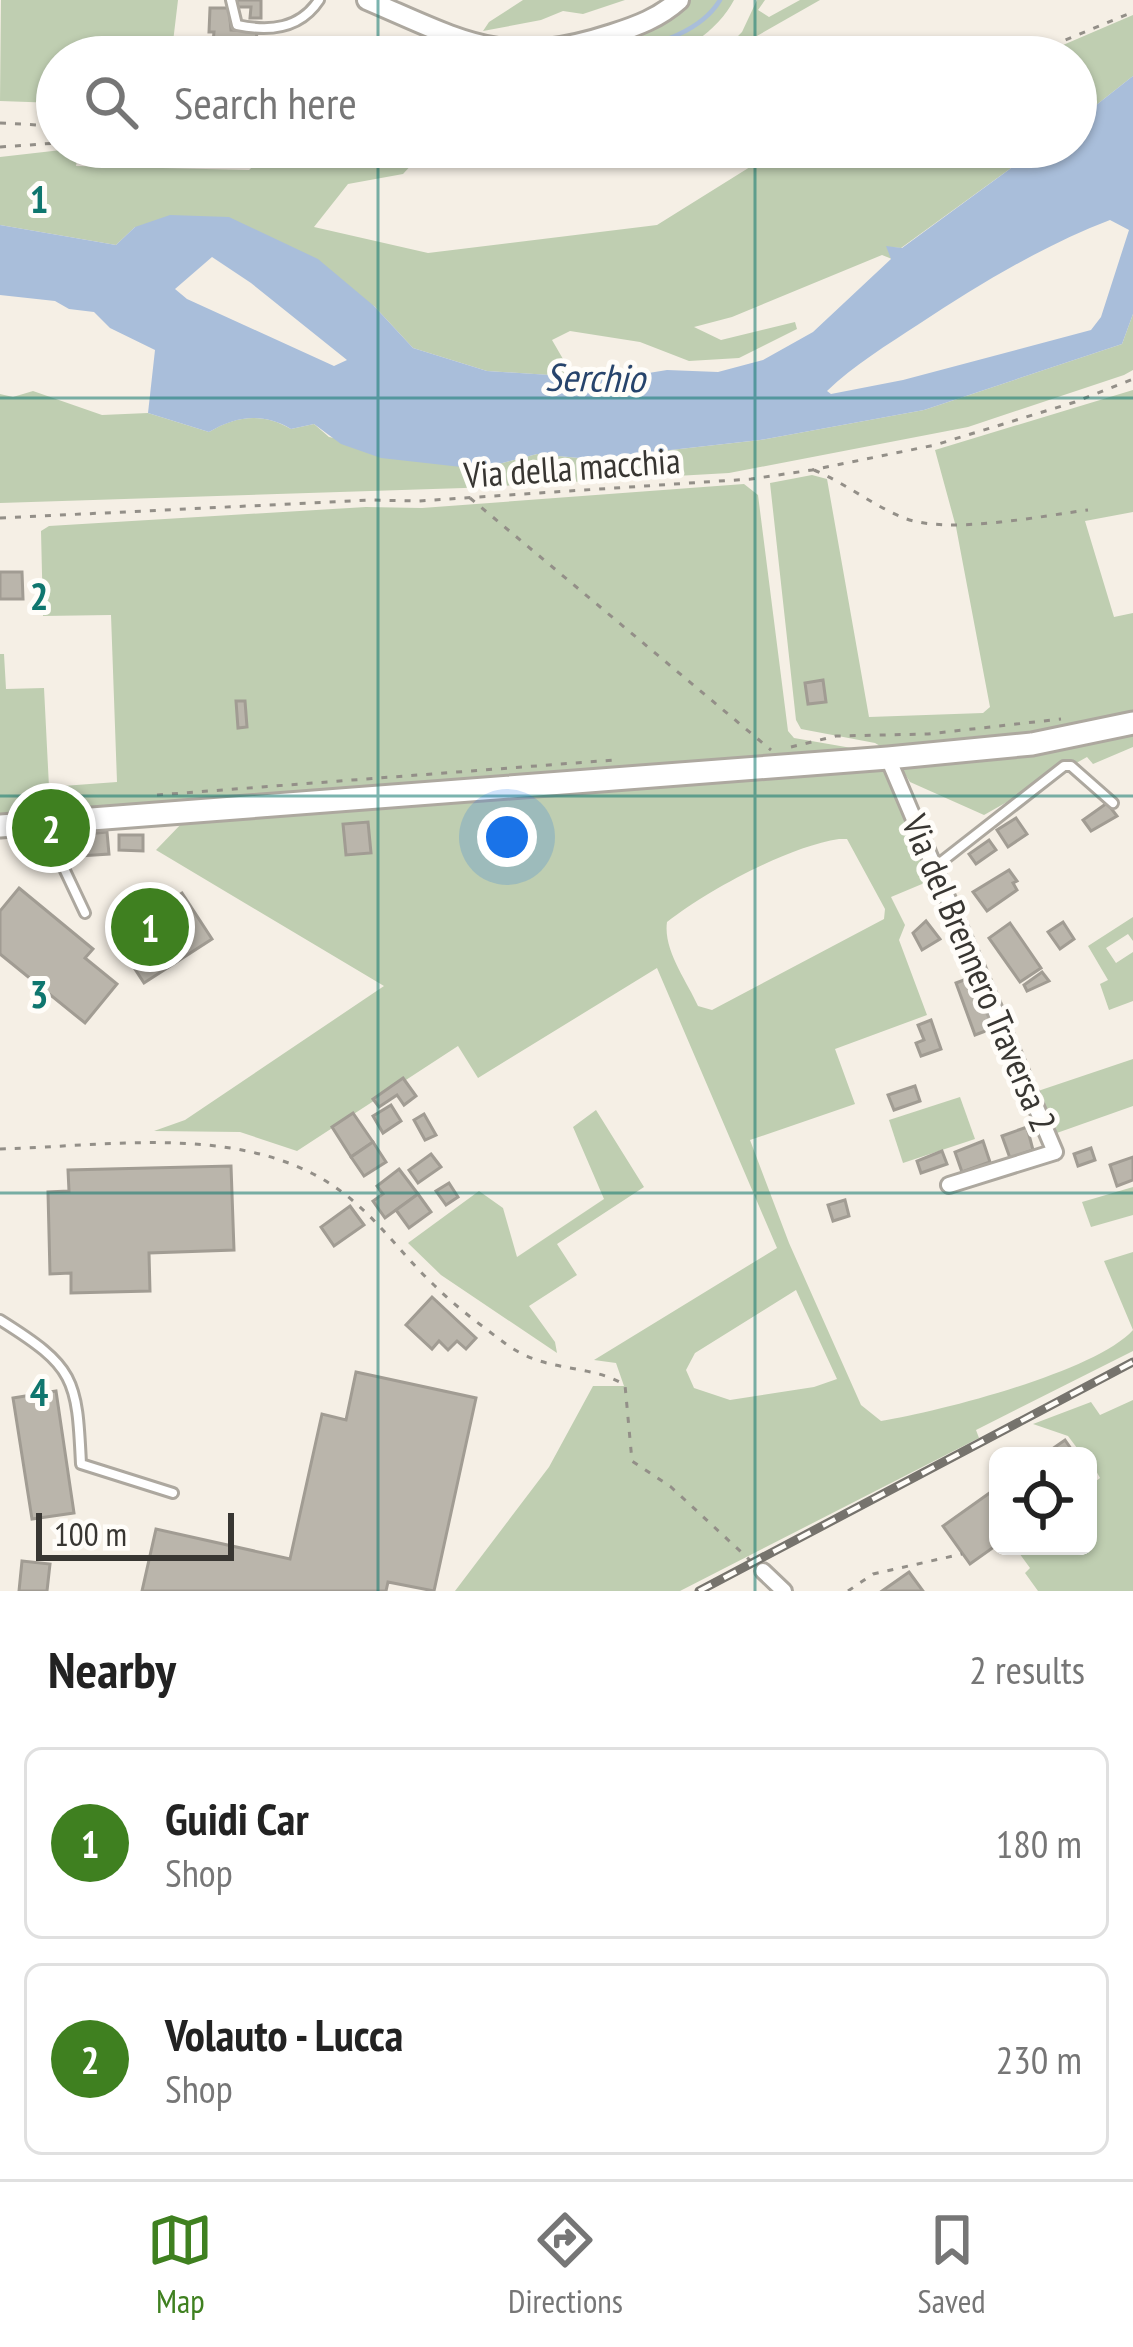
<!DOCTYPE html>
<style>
body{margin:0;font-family:"PT Sans Narrow",sans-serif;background:#f2f2f2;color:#222}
.controls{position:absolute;right:36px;bottom:36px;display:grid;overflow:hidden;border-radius:18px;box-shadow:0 3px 9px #0004}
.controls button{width:108px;height:108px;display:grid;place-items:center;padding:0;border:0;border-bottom:3px solid #e0e0e0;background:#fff;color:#222;font:60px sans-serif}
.scale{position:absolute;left:36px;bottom:30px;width:198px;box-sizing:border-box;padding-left:12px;border:6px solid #383632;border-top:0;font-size:33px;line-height:42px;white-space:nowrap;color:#383632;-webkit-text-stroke:9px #fffdf9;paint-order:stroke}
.you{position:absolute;left:507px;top:837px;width:42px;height:42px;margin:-30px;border:9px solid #fff;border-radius:50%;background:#1a73e8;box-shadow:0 0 0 18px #1a73e833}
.badge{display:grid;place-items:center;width:78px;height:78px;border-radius:50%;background:#3f8020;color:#fff;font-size:39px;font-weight:700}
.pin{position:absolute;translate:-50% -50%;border:6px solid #fff;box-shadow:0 3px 12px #0006}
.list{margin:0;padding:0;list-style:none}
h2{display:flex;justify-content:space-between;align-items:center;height:156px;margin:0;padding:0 48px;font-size:51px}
h2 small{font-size:39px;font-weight:400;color:#767676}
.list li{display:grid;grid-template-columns:78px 1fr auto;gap:36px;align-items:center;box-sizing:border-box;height:192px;margin:0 24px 24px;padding:0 24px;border:3px solid #e0e0e0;border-radius:18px}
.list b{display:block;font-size:45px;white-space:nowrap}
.list p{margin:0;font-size:39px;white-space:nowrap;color:#767676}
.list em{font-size:39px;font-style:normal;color:#767676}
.icon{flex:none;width:66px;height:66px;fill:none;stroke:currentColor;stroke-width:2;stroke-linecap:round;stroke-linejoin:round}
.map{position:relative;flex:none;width:1133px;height:1591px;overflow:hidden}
.search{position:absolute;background:#fff;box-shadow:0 3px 9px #0004;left:36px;right:36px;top:36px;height:132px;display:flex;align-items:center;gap:30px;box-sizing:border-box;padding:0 42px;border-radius:66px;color:#767676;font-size:45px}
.sheet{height:588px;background:#fff}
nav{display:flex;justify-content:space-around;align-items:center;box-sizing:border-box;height:168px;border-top:3px solid #e0e0e0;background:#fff;font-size:33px;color:#767676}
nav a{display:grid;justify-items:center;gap:6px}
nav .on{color:#3f8020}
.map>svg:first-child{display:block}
.green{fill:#bfceb1;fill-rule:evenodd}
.water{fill:#a9beda;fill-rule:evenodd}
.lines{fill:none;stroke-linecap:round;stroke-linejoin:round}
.stream{stroke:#a9beda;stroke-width:4.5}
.building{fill:#bab5ab;stroke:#a19c93;stroke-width:3}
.service-casing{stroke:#ada89f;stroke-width:14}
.minor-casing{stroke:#ada89f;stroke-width:20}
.secondary-casing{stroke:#ada89f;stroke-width:24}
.primary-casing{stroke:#ada89f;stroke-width:27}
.path{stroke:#938f88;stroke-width:3;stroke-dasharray:6 9;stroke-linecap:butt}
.service{stroke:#fff;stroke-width:8}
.minor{stroke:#fff;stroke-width:14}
.secondary{stroke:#fff;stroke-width:18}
.primary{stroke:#fff;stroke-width:21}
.rail-casing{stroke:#76736d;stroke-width:9}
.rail{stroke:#fffdf9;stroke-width:4.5;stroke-dasharray:14;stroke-linecap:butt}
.grid{fill:none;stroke:#0f766e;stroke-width:3;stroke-opacity:0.55}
.labels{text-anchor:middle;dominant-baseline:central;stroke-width:10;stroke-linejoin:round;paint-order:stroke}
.street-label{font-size:36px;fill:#383632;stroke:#fffdf9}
.water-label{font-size:39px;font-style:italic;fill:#27446c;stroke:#fffdf9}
.grid-label{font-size:39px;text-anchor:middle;font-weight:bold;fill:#0f766e;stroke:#fffdf9;stroke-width:10;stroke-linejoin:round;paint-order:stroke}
</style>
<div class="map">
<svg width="1133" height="1591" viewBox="0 0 1133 1591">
<rect width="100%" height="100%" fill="#f5efe5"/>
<!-- green -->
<g class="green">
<polygon points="1,0 178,0 173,42 207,48 209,57 57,57 57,103 0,101"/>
<polygon points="523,0 625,0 583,14 563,11 541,20 483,31 489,22"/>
<path d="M686,0H734C714,39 654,76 612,50L649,32Z"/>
<polygon points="757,0 765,0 758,10 769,17 800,0 820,0 727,53 729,45 742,32"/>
<polygon points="1133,15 1133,76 1076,121 1076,57 1035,57"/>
<polygon points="274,147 428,147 403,174 348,184 314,227 428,253 657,225 782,147 1040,147 901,248 887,247 892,259 882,255 732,317 694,327 721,340 795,322 797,329 739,358 689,361 640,342 570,331 552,340 563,359 564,376 487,371 413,348 374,306 135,227 116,245 0,225 0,157 79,148 76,166 249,170"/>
<path d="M1133,314V370L1124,375L968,427L729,473L464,488L0,503V394L13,397L33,391L102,415L148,413L209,432C235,416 263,412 291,429L314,424L329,437L479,469L537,454L590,459L760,440L924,410L1122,344Z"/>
<polygon points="1133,390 1133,512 1085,521 1114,617 1133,613 1133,714 1025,736 887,750 875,743 801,729 796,720 770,483 812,475 827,479 869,717 983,713 990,707 956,527 935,450"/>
<polygon points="744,484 758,495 788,731 794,738 869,751 0,817 0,654 4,654 6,689 44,688 49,787 117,782 111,615 43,616 41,531 49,526 366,507 422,508"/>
<polygon points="1133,733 1133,747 1093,764 1087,757 984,815 910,782 903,771 906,767"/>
<path d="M879,766L884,770L934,879L891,897L905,925L899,940L927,1015L835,1049L855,1104L750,1140L789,1243L861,1405L881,1421C938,1412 1095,1372 1133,1330L1104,1261L1133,1252V1351L976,1430L979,1438L680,1591H455L549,1467L593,1386H624L616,1363L594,1360L777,1248L657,968L478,1078L458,1046L297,1151L240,1132L154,1131L185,1120L384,986L156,850L184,821ZM839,839H847L885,909L884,919L712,1010L698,1006C687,981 663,950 667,922C708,890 787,847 839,839ZM796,1290L837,1379L814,1387L730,1400L694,1388L686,1370L695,1353Z"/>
<polygon points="1133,917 1133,941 1128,934 1106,948 1116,963 1133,952 1133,1001 1109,1010 1100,984 1108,980 1088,946"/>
<polygon points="1133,1059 1133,1106 1054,1134 1035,1092"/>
<polygon points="960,1097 975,1139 903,1163 889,1120"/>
<polygon points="596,1110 644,1187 557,1244 577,1275 529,1306 555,1342 557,1353 441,1275 408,1243 479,1191 503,1208 517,1257 604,1199 573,1127"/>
<polygon points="1133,1187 1133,1215 1091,1227 1082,1202"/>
<polygon points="1133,1400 1133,1591 1038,1591 1025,1573 1030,1568 1014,1546 1088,1546 1088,1487 1100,1478 1088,1456 1083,1456 1068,1436 1033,1424 1091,1402 1100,1415"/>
</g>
<!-- water -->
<path class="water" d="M1133,76V314L1122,344L924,410L760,440L590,459L537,454L479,469L381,458L341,444L314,424L291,429C263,412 236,416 209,432L148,413L155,350L110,328L94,312L69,309L55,301L0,295V225L116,245L135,227L170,215L229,217L318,259L374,306L413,348L487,371L612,379L667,370L718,372L763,360L813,332L891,259L886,246L902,248L1040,147H1076V121ZM1110,220L1129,230L1101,317L1091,330L903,380L831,394L827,391C854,365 887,345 919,324C980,284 1042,246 1110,220ZM212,257L251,283L347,360L334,366L187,299L175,289Z"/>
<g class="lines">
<!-- stream -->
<path class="stream" d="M606,57C645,46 698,37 720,0"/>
</g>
<!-- building -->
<g class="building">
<polygon points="237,0 261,0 261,18 250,18 251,7 237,7"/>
<polygon points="210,8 229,8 231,30 257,31 256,43 213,42 214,32 209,32"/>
<polygon points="394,43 420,55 388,57"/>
<polygon points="214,47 255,49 255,57 214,57"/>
<polygon points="0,572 22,572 23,599 0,599"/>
<polygon points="823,680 826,702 808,704 805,683"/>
<polygon points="236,701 245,701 247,727 238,728"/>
<polygon points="1107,803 1117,816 1091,831 1083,820"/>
<polygon points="1016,818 1027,834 1008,847 997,830"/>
<polygon points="368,822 371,853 346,855 343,824"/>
<polygon points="107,832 109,854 80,856 78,835"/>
<polygon points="119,835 143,835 143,851 119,850"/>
<polygon points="989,840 996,850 976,864 969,854"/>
<polygon points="1009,870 1017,881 1013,883 1017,890 987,911 973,892"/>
<polygon points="19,888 93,949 85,958 117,984 85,1023 0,954 0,911"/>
<polygon points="182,893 212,939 144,983 114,937"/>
<polygon points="926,921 940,939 922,950 913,933"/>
<polygon points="1063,922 1074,939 1060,949 1048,932"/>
<polygon points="1010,923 1041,968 1020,982 989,938"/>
<polygon points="1042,972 1049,981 1027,991 1024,985"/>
<polygon points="972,977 974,983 980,981 996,1027 975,1035 956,983"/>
<polygon points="931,1020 941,1049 921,1056 916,1043 924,1040 918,1025"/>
<polygon points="403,1078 416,1096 404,1105 397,1095 379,1107 373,1099"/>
<polygon points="915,1086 920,1101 894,1110 888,1095"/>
<polygon points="391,1105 401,1121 383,1133 373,1116"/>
<polygon points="353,1113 373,1142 351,1157 332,1127"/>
<polygon points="424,1114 436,1135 425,1140 414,1120"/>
<polygon points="1027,1127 1033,1150 1010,1158 1002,1136"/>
<polygon points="983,1141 990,1162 962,1172 955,1152"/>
<polygon points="373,1142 386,1162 364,1176 351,1157"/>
<polygon points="1091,1148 1095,1160 1078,1166 1074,1154"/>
<polygon points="942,1151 947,1164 921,1173 917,1161"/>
<polygon points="431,1154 441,1167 418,1183 409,1170"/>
<polygon points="1133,1157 1133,1180 1117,1186 1110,1165"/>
<polygon points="231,1166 234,1250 149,1253 150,1291 71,1293 71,1273 50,1274 48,1192 69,1191 68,1170"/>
<polygon points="399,1169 418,1194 385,1218 373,1201 383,1194 377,1186"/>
<polygon points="449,1183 458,1197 446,1205 436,1191"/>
<polygon points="418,1194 431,1212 409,1228 396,1210"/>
<polygon points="845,1200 849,1216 833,1221 828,1205"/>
<polygon points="350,1206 364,1225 334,1246 321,1227"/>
<polygon points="432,1297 476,1338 466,1349 457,1341 448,1350 439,1341 432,1349 406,1325"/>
<polygon points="356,1372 476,1398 434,1591 388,1582 386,1591 142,1591 156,1529 290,1559 322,1414 346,1420"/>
<polygon points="56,1391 74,1513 32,1519 13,1398"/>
<polygon points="1065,1440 1076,1456 1042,1456"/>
<polygon points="998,1487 998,1544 970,1564 943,1526"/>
<polygon points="22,1561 50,1564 47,1591 19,1591"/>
<polygon points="909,1572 923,1591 882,1591"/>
</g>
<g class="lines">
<!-- service casing -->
<g class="service-casing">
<g id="service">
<path d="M231,0L237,25C270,32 300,29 319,0"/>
<polyline points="43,824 85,913"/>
<polyline points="936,866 1064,766 1071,766 1113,803"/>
<path d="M0,1320C75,1367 77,1378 81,1464L173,1493"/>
</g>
</g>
<!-- minor casing -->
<g class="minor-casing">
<g id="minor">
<polyline points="888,758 1055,1152 949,1185"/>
<polyline points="763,1571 784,1591"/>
</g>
</g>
<!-- secondary casing -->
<g class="secondary-casing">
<path id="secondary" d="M367,0C465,42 504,69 612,34C637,26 659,18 679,0"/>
</g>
<!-- primary casing -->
<g class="primary-casing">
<polyline id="primary" points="0,826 888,758 1032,744 1133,723"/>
</g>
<!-- path -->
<g class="path">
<polyline points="442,57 443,46"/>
<polyline points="1024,57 1133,12"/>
<polyline points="0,123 57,126"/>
<polyline points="0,147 57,143"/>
<path d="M814,470C845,483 872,505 904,518C948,535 1041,516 1088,510"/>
<polyline points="470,498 771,750"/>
<polyline points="0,518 372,500 418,501 751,479 812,470 935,445 1075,402 1133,379"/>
<polyline points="791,747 836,736 928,734 1061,719"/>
<polyline points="157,795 614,760"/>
<path d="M0,1149C115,1146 258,1120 352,1200C383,1226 406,1259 435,1286C456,1307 482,1326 506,1344C547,1374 589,1363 625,1385L632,1461L671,1487L753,1563"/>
<polyline points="848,1591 873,1574 962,1554"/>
</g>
<!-- service -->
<use href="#service" class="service"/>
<!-- minor -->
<use href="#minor" class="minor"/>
<!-- secondary -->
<use href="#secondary" class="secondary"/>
<!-- primary -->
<use href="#primary" class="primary"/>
<!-- rail casing -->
<g class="rail-casing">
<polyline id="rail" points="699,1591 1133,1362"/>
</g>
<!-- rail -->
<use href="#rail" class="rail"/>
</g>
<!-- grid -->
<path class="grid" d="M378,0V57M755,0V57M378,147V1591M755,147V1591M0,398H1133M0,796H1133M0,1193H1133"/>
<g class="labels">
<!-- street labels -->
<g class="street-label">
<text transform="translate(572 467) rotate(-4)">Via della macchia</text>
<text transform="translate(980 973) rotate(67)">Via del Brennero Traversa 2</text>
</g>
<!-- water labels -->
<g class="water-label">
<text transform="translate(595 377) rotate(1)">Serchio</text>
</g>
</g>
<g class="grid-label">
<text x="39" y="213">1</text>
<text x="39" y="610">2</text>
<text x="39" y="1008">3</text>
<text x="39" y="1406">4</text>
</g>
</svg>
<div class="controls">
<button><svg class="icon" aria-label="locate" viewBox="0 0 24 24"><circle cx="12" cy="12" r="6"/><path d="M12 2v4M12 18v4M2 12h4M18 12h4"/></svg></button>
</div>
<div class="scale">100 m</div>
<div class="you"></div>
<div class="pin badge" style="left:150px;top:927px">1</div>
<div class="pin badge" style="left:51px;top:828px">2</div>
<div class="search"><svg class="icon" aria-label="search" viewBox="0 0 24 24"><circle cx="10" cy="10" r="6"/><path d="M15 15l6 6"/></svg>Search here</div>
</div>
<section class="sheet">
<h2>Nearby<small>2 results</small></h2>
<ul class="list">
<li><span class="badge">1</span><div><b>Guidi Car</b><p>Shop</p></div><em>180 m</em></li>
<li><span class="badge">2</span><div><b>Volauto - Lucca</b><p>Shop</p></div><em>230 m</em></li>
</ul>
</section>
<nav>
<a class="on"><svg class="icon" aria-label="map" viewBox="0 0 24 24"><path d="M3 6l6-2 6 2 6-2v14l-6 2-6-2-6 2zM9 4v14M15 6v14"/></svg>Map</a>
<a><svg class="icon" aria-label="directions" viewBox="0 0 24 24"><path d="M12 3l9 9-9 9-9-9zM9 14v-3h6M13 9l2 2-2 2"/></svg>Directions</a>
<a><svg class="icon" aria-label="saved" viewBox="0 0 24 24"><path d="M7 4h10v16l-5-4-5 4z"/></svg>Saved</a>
</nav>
